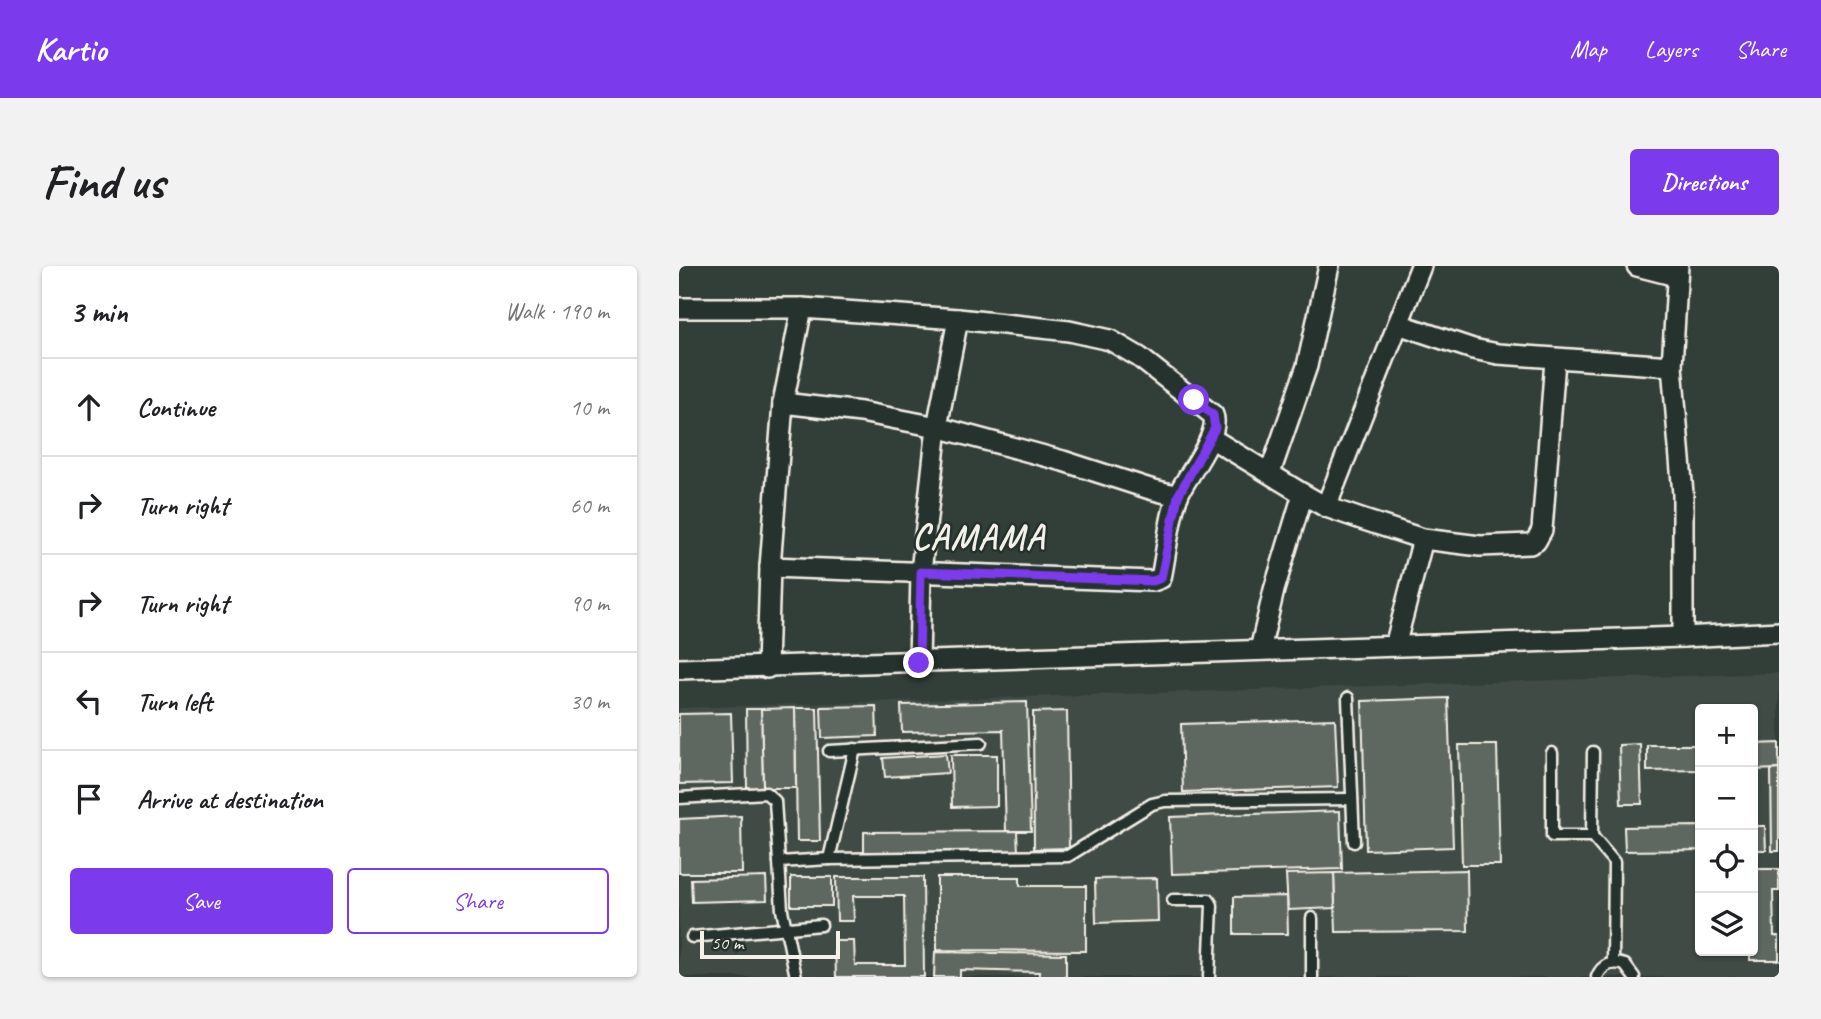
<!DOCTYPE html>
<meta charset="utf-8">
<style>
body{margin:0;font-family:Caveat,sans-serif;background:#f2f2f2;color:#202124}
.controls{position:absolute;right:21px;bottom:21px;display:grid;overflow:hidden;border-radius:7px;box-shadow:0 2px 5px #0004}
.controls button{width:63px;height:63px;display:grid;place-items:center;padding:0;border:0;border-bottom:2px solid #e0e0e0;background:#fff;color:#202124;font:35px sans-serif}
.scale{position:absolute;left:21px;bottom:18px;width:140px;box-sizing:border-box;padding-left:7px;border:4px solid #f4f1e8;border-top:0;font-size:19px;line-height:24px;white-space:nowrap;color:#f4f1e8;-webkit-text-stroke:5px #26332d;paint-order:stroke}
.stop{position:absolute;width:21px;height:21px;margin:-16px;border:5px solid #7c3aed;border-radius:50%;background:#fff}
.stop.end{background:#7c3aed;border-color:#fff;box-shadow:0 2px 7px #0008}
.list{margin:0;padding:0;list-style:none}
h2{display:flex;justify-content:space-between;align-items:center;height:91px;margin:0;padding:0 28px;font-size:30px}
h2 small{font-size:23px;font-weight:400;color:#757577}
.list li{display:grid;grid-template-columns:46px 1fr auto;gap:21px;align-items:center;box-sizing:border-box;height:98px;padding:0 28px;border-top:2px solid #e0e0e0}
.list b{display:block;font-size:26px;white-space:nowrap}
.list em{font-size:23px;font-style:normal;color:#757577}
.actions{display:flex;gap:14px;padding:21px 28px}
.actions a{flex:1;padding:16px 0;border:2px solid #7c3aed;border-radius:7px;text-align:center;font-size:24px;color:#7c3aed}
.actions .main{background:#7c3aed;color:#fff}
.icon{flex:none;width:38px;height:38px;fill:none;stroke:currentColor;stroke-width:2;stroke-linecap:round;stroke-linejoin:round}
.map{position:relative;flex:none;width:1100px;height:711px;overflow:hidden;border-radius:7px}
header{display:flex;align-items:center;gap:42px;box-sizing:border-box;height:98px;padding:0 35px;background:#7c3aed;color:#fff}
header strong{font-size:33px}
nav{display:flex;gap:38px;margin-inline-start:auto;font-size:24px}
.intro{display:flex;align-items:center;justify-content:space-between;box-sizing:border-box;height:168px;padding:0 42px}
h1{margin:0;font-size:49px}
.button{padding:18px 32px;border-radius:7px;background:#7c3aed;color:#fff;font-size:24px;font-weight:700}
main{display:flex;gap:42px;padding:0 42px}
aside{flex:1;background:#fff;border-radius:7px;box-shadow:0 2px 5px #0004}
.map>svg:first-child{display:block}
.built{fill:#404b44;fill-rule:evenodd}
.building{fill:#5f6861;stroke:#f4f1e8;stroke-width:2}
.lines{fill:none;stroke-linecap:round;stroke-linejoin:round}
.service-casing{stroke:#f4f1e8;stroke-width:15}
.minor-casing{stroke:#f4f1e8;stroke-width:24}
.service{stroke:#26332d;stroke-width:10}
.minor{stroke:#26332d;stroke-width:19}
.route{stroke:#7c3aed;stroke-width:9}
.labels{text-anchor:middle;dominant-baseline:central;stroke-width:5;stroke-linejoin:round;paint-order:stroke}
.district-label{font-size:35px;font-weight:bold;letter-spacing:2px;fill:#f4f1e8;stroke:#26332d}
</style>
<header>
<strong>Kartio</strong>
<nav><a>Map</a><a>Layers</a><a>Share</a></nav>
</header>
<div class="intro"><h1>Find us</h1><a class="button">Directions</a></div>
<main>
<aside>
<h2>3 min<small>Walk · 190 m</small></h2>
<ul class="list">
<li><svg class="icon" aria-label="ahead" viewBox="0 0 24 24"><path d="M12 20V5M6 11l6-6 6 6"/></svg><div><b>Continue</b></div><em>10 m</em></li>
<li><svg class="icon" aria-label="right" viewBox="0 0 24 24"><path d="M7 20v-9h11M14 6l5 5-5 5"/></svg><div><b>Turn right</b></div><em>60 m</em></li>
<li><svg class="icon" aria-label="right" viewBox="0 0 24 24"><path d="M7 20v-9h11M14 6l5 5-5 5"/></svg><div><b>Turn right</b></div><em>90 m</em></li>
<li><svg class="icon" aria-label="left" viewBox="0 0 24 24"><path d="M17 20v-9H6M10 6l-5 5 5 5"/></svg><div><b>Turn left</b></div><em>30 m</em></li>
<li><svg class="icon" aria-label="arrive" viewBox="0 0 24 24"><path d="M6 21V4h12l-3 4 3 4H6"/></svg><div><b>Arrive at destination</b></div></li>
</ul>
<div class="actions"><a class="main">Save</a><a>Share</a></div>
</aside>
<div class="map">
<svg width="1100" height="711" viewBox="0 0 1100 711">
<rect width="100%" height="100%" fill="#323e38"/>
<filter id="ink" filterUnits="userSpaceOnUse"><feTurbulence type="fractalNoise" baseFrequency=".0143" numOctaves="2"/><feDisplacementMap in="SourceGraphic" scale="14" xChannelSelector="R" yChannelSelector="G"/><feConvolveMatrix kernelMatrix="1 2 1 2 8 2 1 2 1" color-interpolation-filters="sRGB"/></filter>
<g filter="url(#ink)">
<!-- built -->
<path class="built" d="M1100,407V711H0V442ZM1021,443H1074V685H1021Z"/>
<!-- building -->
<g class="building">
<polygon points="769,432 774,581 687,584 683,435"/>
<polygon points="348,436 352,565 327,565 324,464 223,466 222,439"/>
<polygon points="197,440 198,470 143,472 142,441"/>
<polygon points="116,442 138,442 141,575 118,575"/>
<polygon points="116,442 117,522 84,522 82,443"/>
<polygon points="67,443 82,443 84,522 68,522"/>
<polygon points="388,445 390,582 355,583 354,446"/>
<polygon points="52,447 54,517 0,518 0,448"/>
<polygon points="656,453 659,521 504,526 502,458"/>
<polygon points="1100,477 1100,503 1074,504 1074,478"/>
<polygon points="961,478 963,538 942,538 940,479"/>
<polygon points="780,479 818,479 821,599 783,599"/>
<polygon points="968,479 1021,479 1021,504 968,505"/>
<polygon points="267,488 269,507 206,511 204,492"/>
<polygon points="272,489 318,489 318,540 273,541"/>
<polygon points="1100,503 1100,585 1093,585 1092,504"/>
<polygon points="661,545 663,603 493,608 491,551"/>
<polygon points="62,550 63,607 0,607 0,553"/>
<polygon points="1021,560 1021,584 946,585 945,561"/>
<polygon points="1074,560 1086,560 1087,584 1074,584"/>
<polygon points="338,565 339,586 185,587 185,566"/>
<polygon points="1074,603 1100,603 1100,625 1094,625 1095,670 1100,670 1100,694 1071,694 1071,685 1047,685 1074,685"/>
<polygon points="788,604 789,665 657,666 655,607"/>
<polygon points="655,607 656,642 609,644 607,608"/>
<polygon points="87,611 88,634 13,636 12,613"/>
<rect x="112" y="611" width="41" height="29"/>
<polygon points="157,611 244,611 245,711 157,711 156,675 175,675 176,699 226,699 225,630 174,630 175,655 158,655"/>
<polygon points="258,611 341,611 341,620 407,620 407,685 258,684"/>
<polygon points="478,612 479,655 417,657 416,613"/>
<polygon points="608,630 609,668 555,668 555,631"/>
<polygon points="256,686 387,688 387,711 360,711 360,706 281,704 281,711 255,711"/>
</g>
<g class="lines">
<!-- service casing -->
<g class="service-casing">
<g id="service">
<polyline points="669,432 675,576"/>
<polyline points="150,485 302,477"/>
<polyline points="914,486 913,570 935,596 934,697"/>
<polyline points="873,487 873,570 913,570"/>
<polyline points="0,532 87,527 96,535 100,596"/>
<polyline points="150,593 389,590 473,538 486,535 673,533"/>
<polyline points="494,634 530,634 533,639 530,711"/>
<polyline points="633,652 633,711"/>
<polyline points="13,671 142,659"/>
<polyline points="117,711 103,644 100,596 150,593 176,483"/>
<path d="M918,711C923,698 933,695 946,699L955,711"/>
</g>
</g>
<!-- minor casing -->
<g class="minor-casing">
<g id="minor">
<polyline points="958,0 997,10"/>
<polyline points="999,0 993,100 1004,228 1004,371"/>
<path d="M0,42H123L279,53L390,65L431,74L460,91L534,149C542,168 509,208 500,227C491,245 487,290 482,312L474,315L91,301"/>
<polyline points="719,58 742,0"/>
<polyline points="104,137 182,146 258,161 384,195 471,223 499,230"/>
<polyline points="532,172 624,228 647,241 685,254 744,273 801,280 851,278 857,275 863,264 876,94"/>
<polyline points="591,207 628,100 650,0"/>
<polyline points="647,241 719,58 794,83 819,88 993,100"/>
<polyline points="716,380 744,273"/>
<polyline points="581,384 595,324 624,228"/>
<polyline points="240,397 242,306 258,161 279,53"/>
<polyline points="88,402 91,301 104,137 123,42"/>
<polyline points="0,403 1004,371 1100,366"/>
</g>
</g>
<!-- service -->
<use href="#service" class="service"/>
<!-- minor -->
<use href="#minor" class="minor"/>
</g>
</g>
<g class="lines" filter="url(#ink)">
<!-- route -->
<polyline class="route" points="240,397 242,306 474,315 482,312 499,230 536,162 534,149 515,134"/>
</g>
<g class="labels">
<!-- district labels -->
<g class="district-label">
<text x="300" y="271">CAMAMA</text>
</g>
</g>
</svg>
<div class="controls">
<button>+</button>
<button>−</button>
<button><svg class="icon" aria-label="locate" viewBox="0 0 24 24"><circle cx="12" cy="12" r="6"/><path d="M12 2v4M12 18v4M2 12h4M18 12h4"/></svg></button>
<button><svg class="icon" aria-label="layers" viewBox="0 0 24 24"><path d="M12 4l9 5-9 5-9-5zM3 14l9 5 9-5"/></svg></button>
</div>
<div class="scale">50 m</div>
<div class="stop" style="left:515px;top:134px"></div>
<div class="stop end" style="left:240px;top:397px"></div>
</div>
</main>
